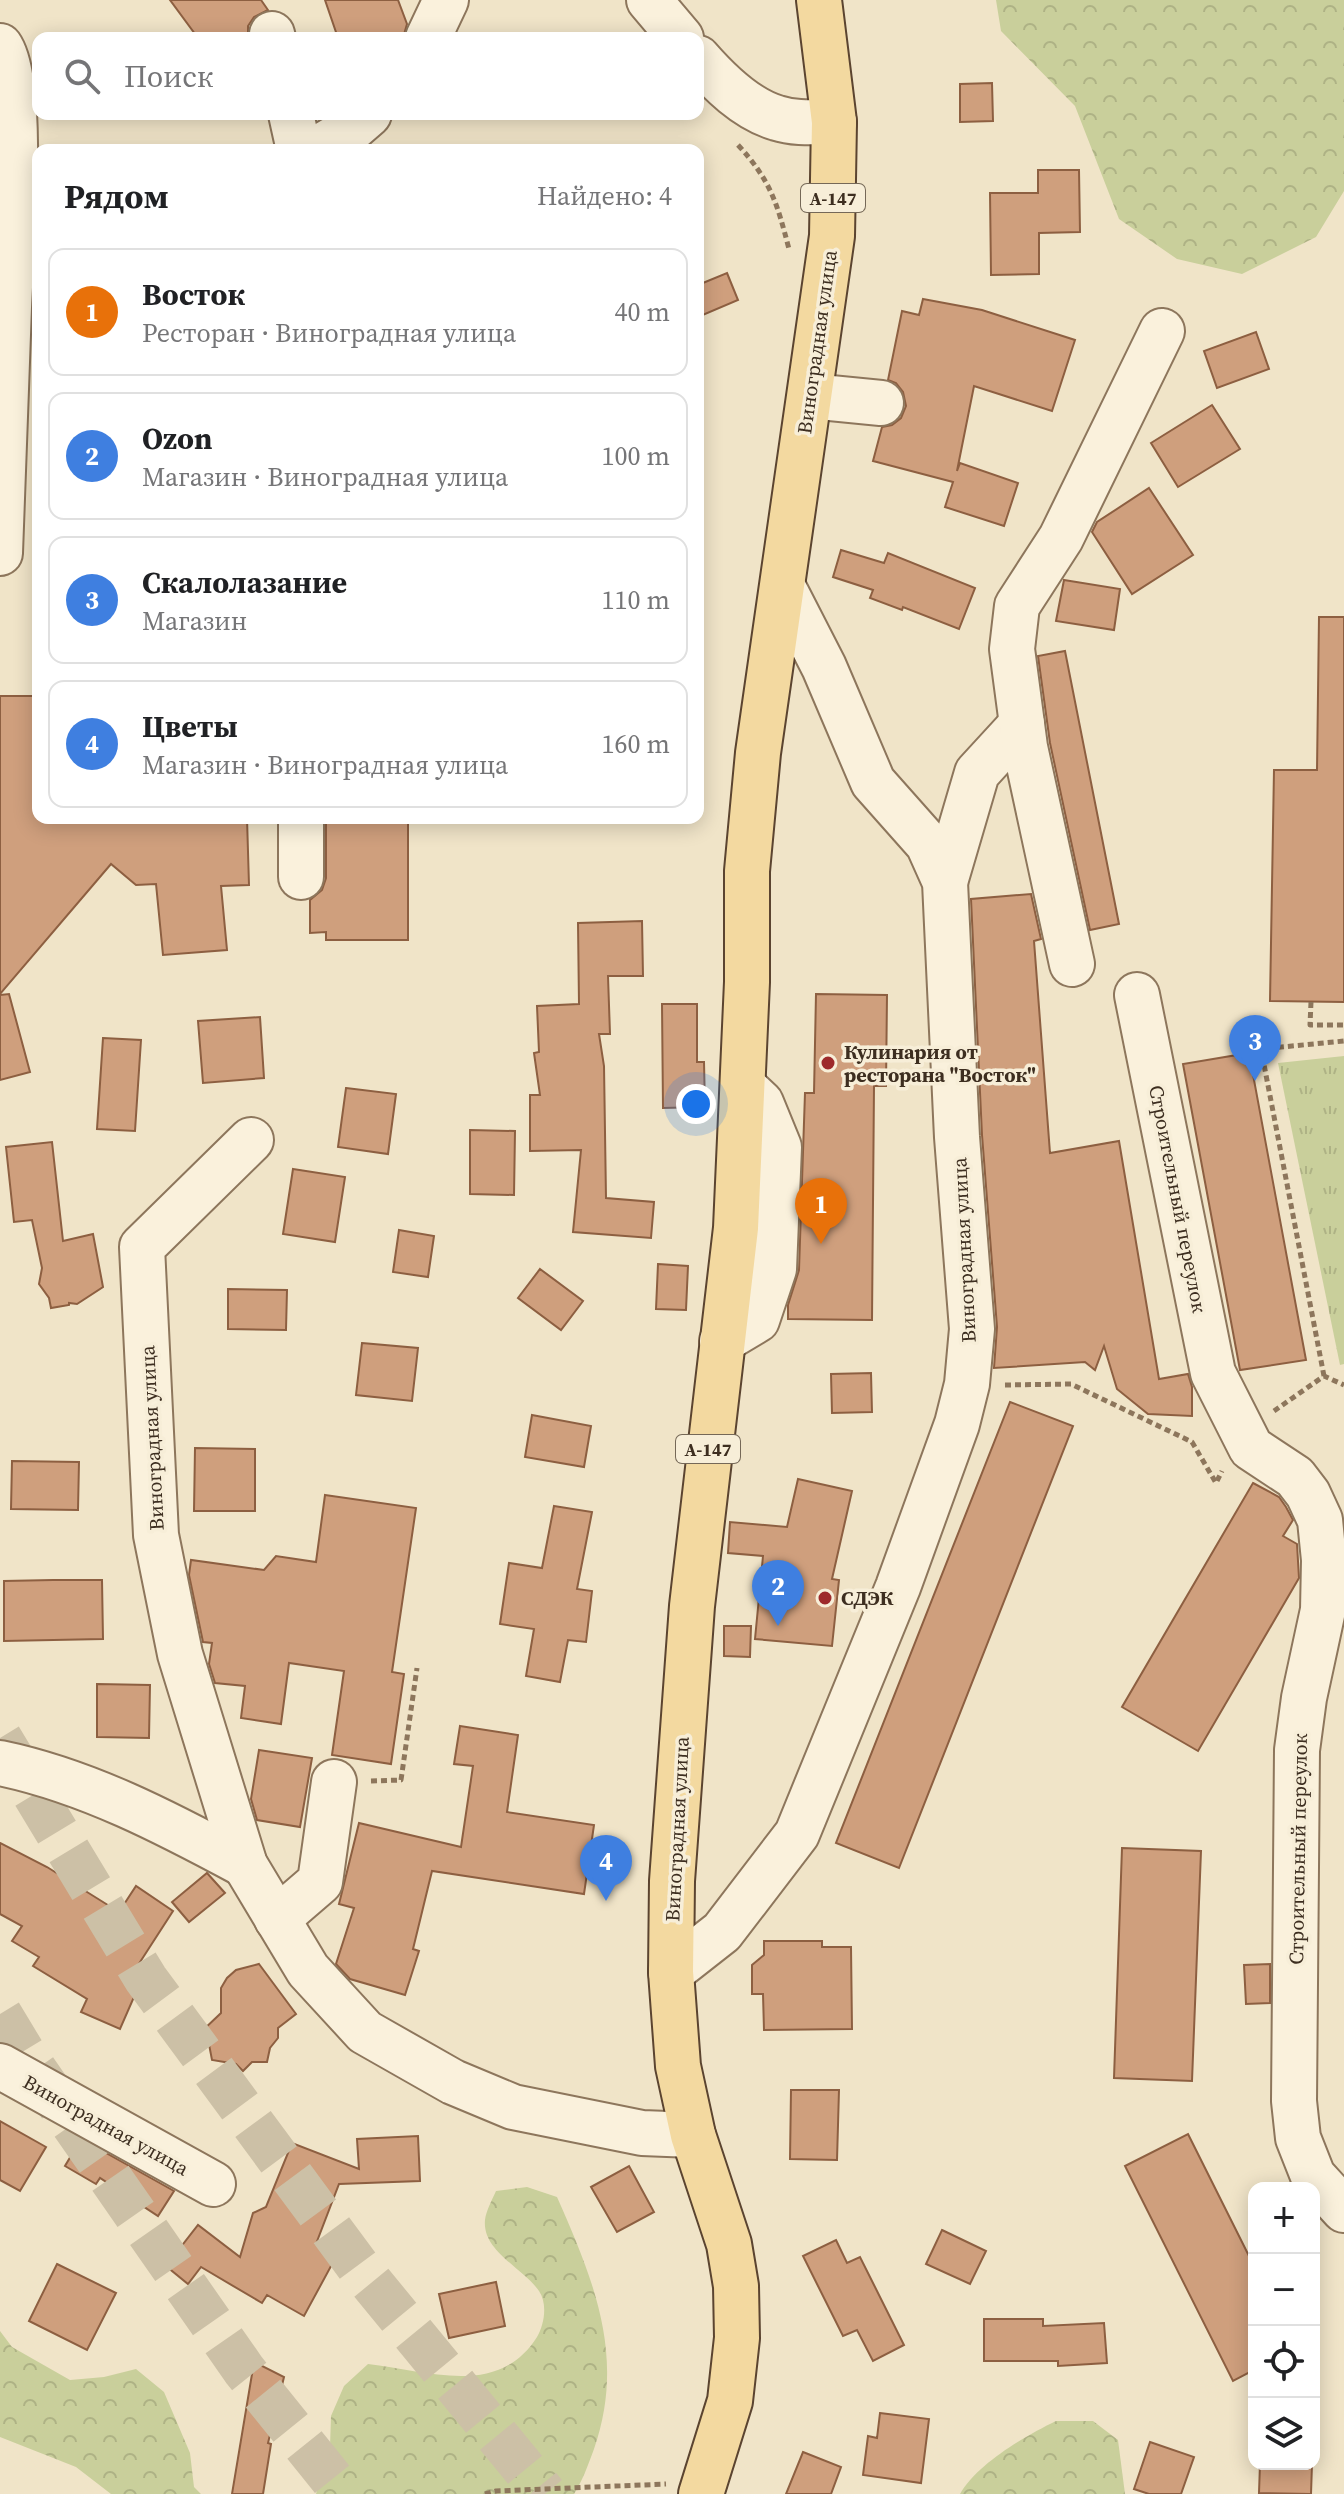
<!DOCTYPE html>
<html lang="ru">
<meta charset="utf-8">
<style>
body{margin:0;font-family:"Source Serif 4",serif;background:#f6f6f6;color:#202124}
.controls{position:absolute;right:24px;bottom:24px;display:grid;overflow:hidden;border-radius:16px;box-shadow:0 4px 20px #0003}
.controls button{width:72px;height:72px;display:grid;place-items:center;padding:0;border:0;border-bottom:2px solid #e0e0e0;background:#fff;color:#202124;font:40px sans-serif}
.you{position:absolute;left:696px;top:1104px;width:28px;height:28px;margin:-20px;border:6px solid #fff;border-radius:50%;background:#1a73e8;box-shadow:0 0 0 12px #1a73e833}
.badge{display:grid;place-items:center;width:52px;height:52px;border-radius:50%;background:#9e2a2b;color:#fff;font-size:26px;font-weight:700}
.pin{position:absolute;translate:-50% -66px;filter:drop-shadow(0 2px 4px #0008)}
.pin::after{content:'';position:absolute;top:42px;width:28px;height:24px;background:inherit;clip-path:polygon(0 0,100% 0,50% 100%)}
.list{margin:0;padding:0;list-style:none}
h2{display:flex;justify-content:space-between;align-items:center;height:104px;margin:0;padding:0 32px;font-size:34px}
h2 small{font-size:26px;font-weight:400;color:#757577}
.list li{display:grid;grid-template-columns:52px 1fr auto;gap:24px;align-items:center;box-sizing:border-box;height:128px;margin:0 16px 16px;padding:0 16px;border:2px solid #e0e0e0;border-radius:16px}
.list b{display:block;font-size:30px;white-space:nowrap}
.list p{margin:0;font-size:26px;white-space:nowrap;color:#757577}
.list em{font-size:26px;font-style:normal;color:#757577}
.icon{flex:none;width:44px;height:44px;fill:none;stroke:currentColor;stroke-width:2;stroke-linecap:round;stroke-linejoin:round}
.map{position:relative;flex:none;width:1344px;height:2494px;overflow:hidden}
.search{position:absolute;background:#fff;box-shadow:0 4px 20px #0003;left:32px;top:32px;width:672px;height:88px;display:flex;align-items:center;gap:20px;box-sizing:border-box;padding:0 28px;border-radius:16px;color:#757577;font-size:30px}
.panel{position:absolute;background:#fff;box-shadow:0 4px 20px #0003;left:32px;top:144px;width:672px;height:680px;border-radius:16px}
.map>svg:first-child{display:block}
.grass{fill:url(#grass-tufts)}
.forest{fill:url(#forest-crowns)}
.building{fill:#cf9f7d;stroke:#8d5f41;stroke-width:2}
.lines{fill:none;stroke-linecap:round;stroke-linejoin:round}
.major-tunnel{stroke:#ccc0a6;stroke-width:44;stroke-dasharray:44 22;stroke-linecap:butt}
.minor-casing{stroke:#8d765c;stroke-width:48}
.major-casing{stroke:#5b4430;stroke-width:48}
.path{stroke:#8d765c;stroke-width:5;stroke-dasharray:6 4;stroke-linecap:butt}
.minor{stroke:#faf1dc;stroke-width:44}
.major{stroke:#f3d9a0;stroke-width:44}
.poi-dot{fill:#9e2a2b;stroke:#f7eed8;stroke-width:3}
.labels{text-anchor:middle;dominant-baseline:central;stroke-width:7;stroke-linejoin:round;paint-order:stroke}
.shield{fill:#f7eed8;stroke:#756857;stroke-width:2}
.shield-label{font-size:18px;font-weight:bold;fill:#3d2e20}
.street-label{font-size:20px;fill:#3d2e20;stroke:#f7eed8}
.poi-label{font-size:20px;font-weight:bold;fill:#3d2e20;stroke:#f7eed8;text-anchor:start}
</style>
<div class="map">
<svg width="1344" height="2494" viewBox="0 0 1344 2494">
<defs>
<pattern id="grass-tufts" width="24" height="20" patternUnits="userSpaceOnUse" patternTransform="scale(2)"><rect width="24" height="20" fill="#c9cf9b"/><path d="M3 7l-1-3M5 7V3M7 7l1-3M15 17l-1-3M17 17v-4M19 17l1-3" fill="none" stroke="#aeb285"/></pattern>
<pattern id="forest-crowns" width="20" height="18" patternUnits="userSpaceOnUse" patternTransform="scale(2)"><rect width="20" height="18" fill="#c9cf9b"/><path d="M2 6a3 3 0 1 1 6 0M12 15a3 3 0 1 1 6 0" fill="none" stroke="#aeb285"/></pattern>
</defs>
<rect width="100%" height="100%" fill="#f0e4c8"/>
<!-- grass -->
<polygon class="grass" points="1344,1056 1344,1364 1340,1365 1278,1063"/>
<!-- forest -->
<g class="forest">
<polygon points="996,0 1344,0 1344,191 1316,237 1242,274 1177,259 1119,219 1075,106 1001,31"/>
<path d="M527,2187L557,2197C594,2281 626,2357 594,2449C588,2465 583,2480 574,2494H316L330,2447L331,2416L344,2386L368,2364C426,2370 498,2399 537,2337C544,2325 548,2304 539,2291C523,2268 482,2251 485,2220C486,2211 492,2200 496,2191Z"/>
<polygon points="0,2331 12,2347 70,2380 104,2377 136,2369 164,2392 190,2453 194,2487 201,2494 111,2494 76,2467 0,2437"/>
<path d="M1056,2421H1093L1118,2440L1125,2494H960C977,2464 1025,2436 1056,2421Z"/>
</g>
<!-- building -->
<g class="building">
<polygon points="170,0 261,0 268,10 254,17 248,26 248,38 198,38"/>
<polygon points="325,0 398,0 407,24 403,38 338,38"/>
<polygon points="992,83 993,121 960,122 960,84"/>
<polygon points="1038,170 1079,170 1080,232 1039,233 1039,274 991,275 990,193 1038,193"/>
<polygon points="727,273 738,300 698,317 698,285"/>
<polygon points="923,299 982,310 1075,340 1052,411 974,386 957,471 960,463 1018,483 1004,526 945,507 953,482 873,461 882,427 892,425 901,418 906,406 903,392 896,383 888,380 902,311 919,315"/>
<polygon points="1256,332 1269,369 1217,388 1204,351"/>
<polygon points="1212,405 1240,449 1178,487 1151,443"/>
<polygon points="1149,488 1193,555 1132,594 1092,532 1097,522"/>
<polygon points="841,550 884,563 888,553 975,588 959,629 903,607 902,610 870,598 873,590 833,577"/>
<polygon points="1064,580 1120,589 1114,630 1056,621"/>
<polygon points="1319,617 1344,617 1344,1002 1270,1001 1274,770 1317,770"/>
<polygon points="1065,651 1119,924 1090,930 1050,743 1038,656"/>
<polygon points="0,696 38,696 38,818 247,818 249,885 221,886 227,950 163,955 156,884 136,885 111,864 0,994"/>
<polygon points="326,818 408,818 408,940 326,940 326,932 310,933 310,900 322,890 326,878"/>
<polygon points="1031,894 1041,939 1034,941 1050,1153 1119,1141 1159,1379 1188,1374 1192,1387 1192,1416 1148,1414 1117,1389 1104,1346 1095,1370 1085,1362 994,1368 997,1327 982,1135 971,899"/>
<polygon points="642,921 643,976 608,976 610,1034 599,1034 604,1066 606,1198 654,1202 651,1238 573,1232 581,1150 530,1151 530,1095 540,1095 534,1053 539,1052 537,1006 579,1004 578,923"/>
<polygon points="9,994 30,1072 0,1080 0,995"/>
<polygon points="816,994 887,995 886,1086 874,1086 872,1320 788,1319 788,1305 799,1270 805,1093 814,1093"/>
<polygon points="662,1004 697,1004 697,1062 704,1062 705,1107 663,1108"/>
<polygon points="260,1017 264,1078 203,1083 198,1021"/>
<polygon points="103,1038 141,1040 135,1131 97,1129"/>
<polygon points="1249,1053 1306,1360 1240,1370 1183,1064"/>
<polygon points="346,1088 396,1094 388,1154 338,1147"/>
<polygon points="470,1130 515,1131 514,1195 470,1194"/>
<polygon points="52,1142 63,1241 93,1234 103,1287 77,1304 69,1303 69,1305 51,1308 49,1298 39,1284 42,1268 32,1220 14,1222 6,1147"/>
<polygon points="293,1169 345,1177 335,1242 283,1234"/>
<polygon points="399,1230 434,1236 428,1277 393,1272"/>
<polygon points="658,1264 688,1266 686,1310 656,1309"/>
<polygon points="540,1269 583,1301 561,1330 518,1298"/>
<polygon points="228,1289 287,1290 286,1330 228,1329"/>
<polygon points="362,1343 418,1348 412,1401 356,1395"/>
<polygon points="871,1373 872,1412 832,1413 831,1374"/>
<polygon points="1010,1402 1073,1426 899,1868 836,1843"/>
<polygon points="532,1415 591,1426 584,1467 525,1457"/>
<polygon points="195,1448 255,1449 255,1511 194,1511"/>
<polygon points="12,1461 79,1462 78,1510 11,1509"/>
<polygon points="798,1479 852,1491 832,1579 839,1580 832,1646 755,1639 763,1556 728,1553 730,1522 787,1527"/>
<polygon points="1253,1483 1279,1497 1286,1507 1293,1520 1283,1536 1297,1544 1299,1578 1198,1751 1122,1707"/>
<polygon points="325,1495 416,1508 392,1672 404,1674 391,1764 332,1755 344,1671 289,1663 281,1724 241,1718 245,1686 215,1683 209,1664 212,1643 203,1642 189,1575 191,1560 264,1570 276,1556 316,1562"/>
<polygon points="554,1506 592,1512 577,1589 592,1591 586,1642 568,1640 560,1682 526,1676 534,1629 500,1624 509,1563 542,1568"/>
<polygon points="53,1580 102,1580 103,1639 4,1641 4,1581"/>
<polygon points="724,1626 751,1626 750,1657 724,1656"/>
<polygon points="97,1684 150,1685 149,1738 97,1737"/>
<polygon points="460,1726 518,1735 507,1812 594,1825 584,1894 432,1871 413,1949 419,1951 405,1995 350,1979 336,1964 354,1908 339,1904 359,1823 461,1847 473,1766 454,1764"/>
<polygon points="259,1750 312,1758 300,1827 257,1820 251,1799"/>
<polygon points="0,1843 47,1867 119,1912 136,1886 173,1911 131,1976 141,1981 120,2029 81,2012 87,1999 33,1966 39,1957 12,1941 22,1926 0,1914"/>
<polygon points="1122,1848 1201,1851 1192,2081 1114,2078"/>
<polygon points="207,1873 225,1893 189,1922 172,1902"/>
<polygon points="764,1941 822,1941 822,1947 851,1947 852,2029 764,2030 763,1994 752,1994 752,1965 764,1955"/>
<polygon points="259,1964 296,2014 278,2028 278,2038 270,2048 267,2062 252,2062 243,2071 236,2064 212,2060 208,2039 201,2032 221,2013 221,1988 227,1978 236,1970"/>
<polygon points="1270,1964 1270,2003 1246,2004 1244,1965"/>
<polygon points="791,2090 839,2090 837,2160 790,2159"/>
<polygon points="0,2121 46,2147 20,2191 0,2180"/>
<polygon points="1188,2134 1254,2266 1254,2370 1233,2381 1125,2166"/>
<polygon points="418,2136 420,2181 339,2184 316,2244 337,2255 304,2316 267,2295 262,2303 201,2267 188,2284 166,2266 198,2225 240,2257 253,2213 266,2207 292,2143 359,2169 357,2139"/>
<polygon points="81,2139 174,2191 158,2216 100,2178 96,2184 65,2166"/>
<polygon points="629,2166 654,2212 617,2232 591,2187"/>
<polygon points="942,2230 986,2251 970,2284 926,2264"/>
<polygon points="836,2240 847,2263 860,2257 904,2345 873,2361 857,2330 843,2336 803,2256"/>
<polygon points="57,2264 116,2293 87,2350 29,2321"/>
<polygon points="496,2282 505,2326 449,2338 439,2294"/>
<polygon points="984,2319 1043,2319 1043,2326 1104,2323 1107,2363 1058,2366 1058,2361 984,2361"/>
<polygon points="254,2362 284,2377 268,2443 271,2444 263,2494 232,2494"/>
<polygon points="880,2413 929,2419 921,2483 863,2475 868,2436 877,2438"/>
<polygon points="1150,2442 1194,2457 1181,2494 1149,2494 1134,2489"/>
<polygon points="803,2452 841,2467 831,2494 786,2494"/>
<polygon points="1260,2464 1312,2464 1311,2494 1259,2493"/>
</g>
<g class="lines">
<!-- major-tunnel -->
<g class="major-tunnel">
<polyline points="0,1738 146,1979 360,2269 545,2494"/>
<polyline points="0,2014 26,2057 244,2370 344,2494"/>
</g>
<!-- minor casing -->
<g class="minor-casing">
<g id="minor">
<polyline points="649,0 681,38"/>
<polyline points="272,34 273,38"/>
<polyline points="428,38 446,0"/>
<path d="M0,46C26,82 11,257 9,307C6,389 3,471 0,553"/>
<path d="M698,58C719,82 746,109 777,118C796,124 815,122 834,122"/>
<polyline points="291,114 299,150"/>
<polyline points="315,150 354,127 369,114"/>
<polyline points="810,396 881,403"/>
<polyline points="301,818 301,877"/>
<polyline points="945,882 977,773 1022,724"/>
<polyline points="1072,964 1025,747 1012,649 1017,606 1061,538 1162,331"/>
<polyline points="1137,995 1213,1373 1251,1448 1295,1477 1308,1494 1320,1520 1324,1560 1323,1610 1304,1698 1297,1750 1294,2101 1298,2138 1313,2176 1344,2210"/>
<polyline points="251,1140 142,1247 156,1535 180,1654 245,1865 308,1970 365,2032 453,2082 513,2107 642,2133 693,2135"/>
<polyline points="722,1341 757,1320 774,1269 779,1147 761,1103 743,1086"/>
<path d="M0,1763C87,1781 167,1823 245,1865"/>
<polyline points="277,1919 320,1882 334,1782"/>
<polyline points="671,1972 722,1932 797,1834 898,1587 957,1424 967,1384 972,1329 957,1137 945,882 928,844 873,782 824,667 783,587"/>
<polyline points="0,2066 213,2184"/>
</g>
</g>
<!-- major casing -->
<g class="major-casing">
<polyline id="major" points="701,2494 730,2401 737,2338 736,2286 729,2244 693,2135 678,2066 671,1972 672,1881 692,1606 736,1228 747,982 747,871 758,753 832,236 834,122 819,0"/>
</g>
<!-- path -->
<g class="path">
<path d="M738,145C771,181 777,203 789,249"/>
<polyline points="1311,1002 1310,1025 1344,1025"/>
<polyline points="1324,1376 1261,1049 1344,1041"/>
<polyline points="1005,1385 1071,1384 1192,1442 1216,1483 1222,1471"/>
<polyline points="1274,1411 1324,1376 1344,1385"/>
<polyline points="371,1781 401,1780 417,1668"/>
<polyline points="485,2494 496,2491 666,2484"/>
</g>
<!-- minor -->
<use href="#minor" class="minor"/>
<!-- major -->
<use href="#major" class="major"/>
</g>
<!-- markers -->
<g class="poi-dot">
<circle cx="828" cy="1063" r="8"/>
<circle cx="825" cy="1598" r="8"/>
</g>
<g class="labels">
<!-- shield labels -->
<g class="shield">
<rect x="801" y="184" width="64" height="28" rx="6"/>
<rect x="676" y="1435" width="64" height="28" rx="6"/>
</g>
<g class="shield-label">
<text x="833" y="198">А-147</text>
<text x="708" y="1449">А-147</text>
</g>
<!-- street labels -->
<g class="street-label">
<text transform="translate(817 342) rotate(-82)">Виноградная улица</text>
<text transform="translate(1178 1199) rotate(79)">Строительный переулок</text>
<text transform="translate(964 1250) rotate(-93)">Виноградная улица</text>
<text transform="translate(152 1438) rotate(-93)">Виноградная улица</text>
<text transform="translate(677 1829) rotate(-87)">Виноградная улица</text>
<text transform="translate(1298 1849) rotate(-89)">Строительный переулок</text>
<text transform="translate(106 2125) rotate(29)">Виноградная улица</text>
</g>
<!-- poi labels -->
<g class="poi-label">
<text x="844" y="1052">Кулинария от<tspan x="844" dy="23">ресторана "Восток"</tspan></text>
<text x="841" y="1598">СДЭК</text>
</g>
</g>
</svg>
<div class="controls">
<button>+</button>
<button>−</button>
<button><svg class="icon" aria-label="locate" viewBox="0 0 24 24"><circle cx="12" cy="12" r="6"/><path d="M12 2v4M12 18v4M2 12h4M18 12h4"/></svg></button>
<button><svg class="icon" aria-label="layers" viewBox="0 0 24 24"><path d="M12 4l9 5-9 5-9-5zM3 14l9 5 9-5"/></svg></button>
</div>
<div class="you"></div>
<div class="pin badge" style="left:821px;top:1244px;background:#e8710a">1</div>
<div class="pin badge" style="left:778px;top:1626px;background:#3f7fe0">2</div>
<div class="pin badge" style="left:1255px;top:1081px;background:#3f7fe0">3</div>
<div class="pin badge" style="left:606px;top:1901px;background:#3f7fe0">4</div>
<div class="search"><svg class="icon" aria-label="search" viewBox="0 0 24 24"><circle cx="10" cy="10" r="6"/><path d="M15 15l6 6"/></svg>Поиск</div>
<section class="panel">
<h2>Рядом<small>Найдено: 4</small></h2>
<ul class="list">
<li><span class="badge" style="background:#e8710a">1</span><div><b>Восток</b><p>Ресторан · Виноградная улица</p></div><em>40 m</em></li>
<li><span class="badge" style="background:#3f7fe0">2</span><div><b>Ozon</b><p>Магазин · Виноградная улица</p></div><em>100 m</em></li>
<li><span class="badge" style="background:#3f7fe0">3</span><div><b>Скалолазание</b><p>Магазин</p></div><em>110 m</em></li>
<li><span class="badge" style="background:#3f7fe0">4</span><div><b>Цветы</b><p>Магазин · Виноградная улица</p></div><em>160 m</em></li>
</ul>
</section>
</div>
